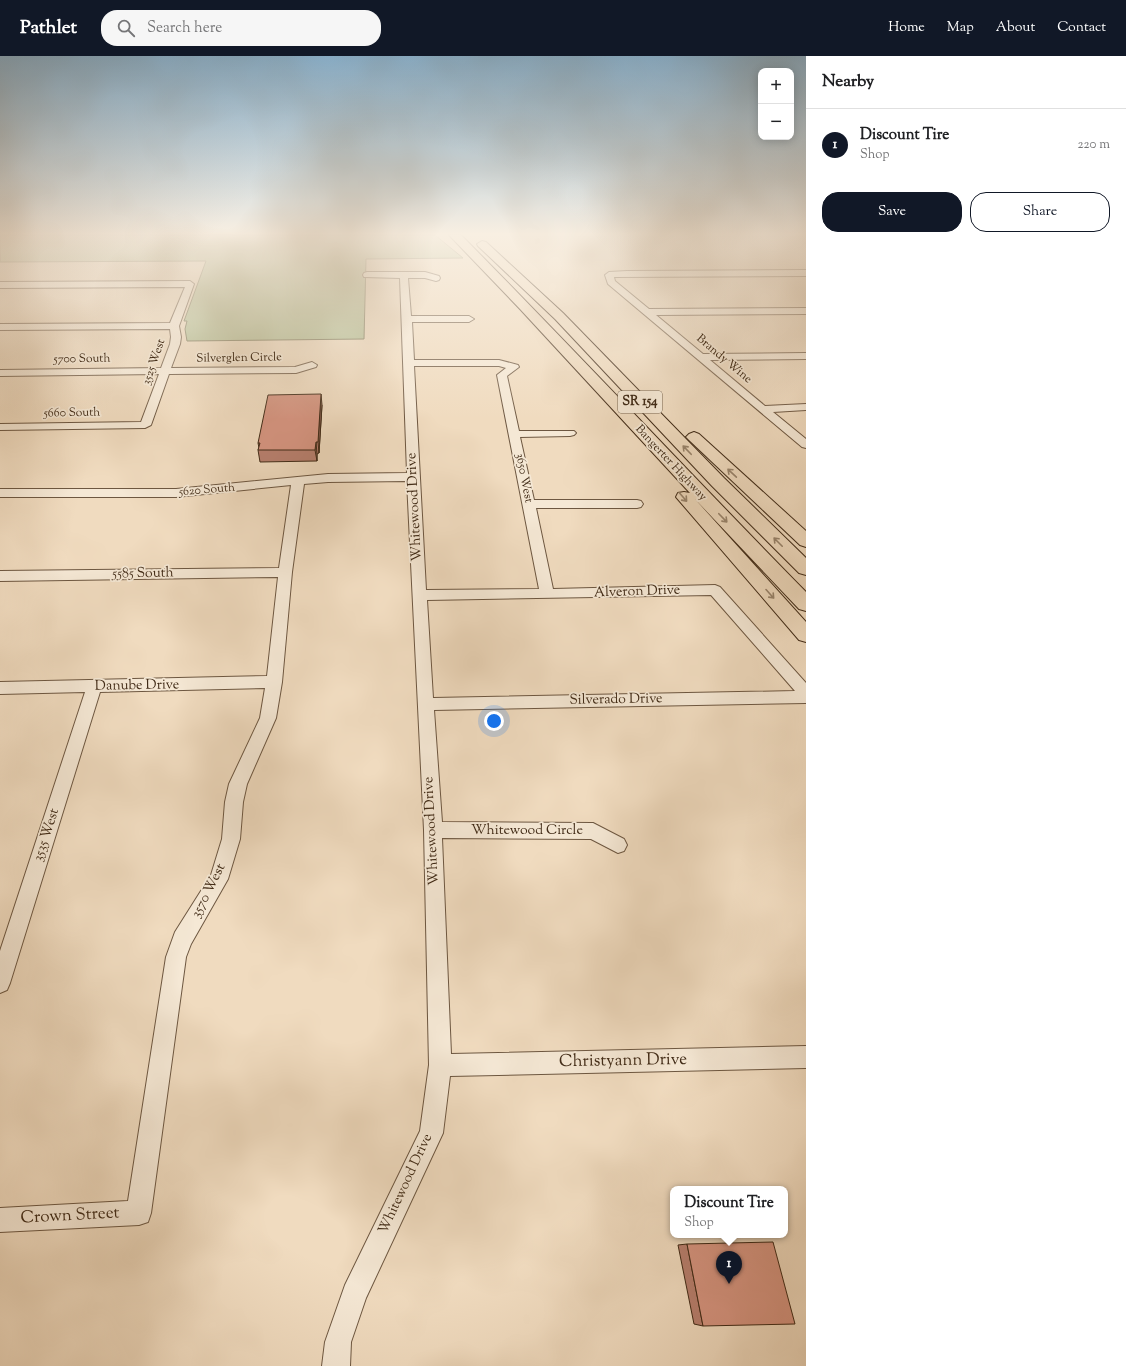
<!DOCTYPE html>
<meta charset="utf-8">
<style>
body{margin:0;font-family:"Sorts Mill Goudy",serif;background:#f6f6f6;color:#202124}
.controls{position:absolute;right:12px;top:12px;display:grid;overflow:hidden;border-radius:8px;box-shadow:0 2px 10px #0003}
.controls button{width:36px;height:36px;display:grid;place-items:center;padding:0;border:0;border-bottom:1px solid #e0e0e0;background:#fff;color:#202124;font:20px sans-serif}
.you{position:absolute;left:494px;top:665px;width:14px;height:14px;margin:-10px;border:3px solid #fff;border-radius:50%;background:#1a73e8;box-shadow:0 0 0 6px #1a73e833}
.badge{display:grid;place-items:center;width:26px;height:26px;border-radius:50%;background:#111827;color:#fff;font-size:13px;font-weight:700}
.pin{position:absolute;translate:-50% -33px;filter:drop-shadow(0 1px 2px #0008)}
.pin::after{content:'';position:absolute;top:21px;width:14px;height:12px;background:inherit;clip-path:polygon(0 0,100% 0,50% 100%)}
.popup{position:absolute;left:670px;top:1130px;width:118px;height:52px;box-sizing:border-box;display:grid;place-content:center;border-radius:8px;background:#fff;filter:drop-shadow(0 1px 3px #0005);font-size:13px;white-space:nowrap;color:#757577}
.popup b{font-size:15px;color:#202124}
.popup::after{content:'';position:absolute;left:50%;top:100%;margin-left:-8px;border:8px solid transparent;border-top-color:#fff}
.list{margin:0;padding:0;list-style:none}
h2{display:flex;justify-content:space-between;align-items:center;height:52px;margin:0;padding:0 16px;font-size:17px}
h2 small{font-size:13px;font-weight:400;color:#757577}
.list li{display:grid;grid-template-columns:26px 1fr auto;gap:12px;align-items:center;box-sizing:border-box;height:72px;padding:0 16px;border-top:1px solid #e0e0e0}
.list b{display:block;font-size:15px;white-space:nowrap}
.list p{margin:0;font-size:13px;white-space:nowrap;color:#757577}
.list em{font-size:13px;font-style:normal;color:#757577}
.actions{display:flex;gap:8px;padding:12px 16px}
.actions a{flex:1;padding:9px 0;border:1px solid #111827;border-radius:16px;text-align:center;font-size:14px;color:#111827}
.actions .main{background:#111827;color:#fff}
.icon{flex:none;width:22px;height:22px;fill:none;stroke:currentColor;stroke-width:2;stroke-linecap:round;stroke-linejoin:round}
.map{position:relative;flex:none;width:806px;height:1310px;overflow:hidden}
header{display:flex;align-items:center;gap:24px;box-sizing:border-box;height:56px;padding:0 20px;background:#111827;color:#fff}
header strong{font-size:19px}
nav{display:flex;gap:22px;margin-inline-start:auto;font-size:14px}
.search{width:280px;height:36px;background:#f6f6f6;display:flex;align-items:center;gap:10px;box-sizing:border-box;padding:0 14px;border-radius:16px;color:#757577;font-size:15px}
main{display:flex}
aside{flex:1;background:#fff}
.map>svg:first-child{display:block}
.green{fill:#b5c196;stroke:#7b7656}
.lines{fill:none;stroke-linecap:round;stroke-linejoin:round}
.street-casing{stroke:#6d5741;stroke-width:2}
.highway-casing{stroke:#412b17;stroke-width:2}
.street{fill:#f5e8d5;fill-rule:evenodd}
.highway{fill:#f0dbbf;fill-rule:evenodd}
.wall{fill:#b77f6e;stroke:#412b17}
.shaded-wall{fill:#95685a;stroke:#412b17}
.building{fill:#d59480;stroke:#412b17}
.oneway{stroke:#98836b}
.labels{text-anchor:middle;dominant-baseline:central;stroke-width:3.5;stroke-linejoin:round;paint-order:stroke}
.far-street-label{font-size:12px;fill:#412b17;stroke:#f5e8d5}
.shield{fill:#f5e8d5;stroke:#776450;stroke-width:1}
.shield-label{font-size:13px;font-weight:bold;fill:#412b17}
.street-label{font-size:14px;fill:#412b17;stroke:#f5e8d5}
.near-street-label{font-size:17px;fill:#412b17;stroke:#f5e8d5}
</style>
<header>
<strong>Pathlet</strong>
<div class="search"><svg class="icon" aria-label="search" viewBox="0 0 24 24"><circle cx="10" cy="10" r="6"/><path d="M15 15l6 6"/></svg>Search here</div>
<nav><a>Home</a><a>Map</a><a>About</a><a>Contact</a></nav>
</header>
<main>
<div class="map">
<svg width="806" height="1310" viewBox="0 0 806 1310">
<rect width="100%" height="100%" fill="#f0dbbf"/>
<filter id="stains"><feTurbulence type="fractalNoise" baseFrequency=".005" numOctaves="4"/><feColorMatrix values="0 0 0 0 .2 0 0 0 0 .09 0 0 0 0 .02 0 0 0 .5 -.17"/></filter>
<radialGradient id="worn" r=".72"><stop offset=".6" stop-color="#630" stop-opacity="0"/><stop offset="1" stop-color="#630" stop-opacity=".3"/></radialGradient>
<!-- green -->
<polygon class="green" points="0,179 435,179 463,202 366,203 364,283 187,285 185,273 187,265 184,265 206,205 0,206"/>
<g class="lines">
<!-- street casing -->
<g class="street-casing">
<g id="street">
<polygon points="806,214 806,220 614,221 615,225 649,253 806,252 806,258 656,259 703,298 806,297 806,303 710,304 765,350 806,348 806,354 773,356 806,383 806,392 802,391 608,228 605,219 609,216 627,215"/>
<path d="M367,216H425L439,220L440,222L439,224L436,225L425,222H408L411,260H469L474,263L469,266H412L414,304H499L518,309L519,311L507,320L519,375H574L576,377L574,379L570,380L520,381L534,444H637L641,445L643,448L641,451L637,452H536L553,533L715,529L720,531L806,627V647L434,654L442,766L593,767L624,783L627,789L624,795L618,797L591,783L442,782L451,998L806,990V1012L450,1020L443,1077L366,1242L351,1286L350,1310H322L325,1286L345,1229L420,1075L429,1009L424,774L407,425L328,426L304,428L292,516L282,626L276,662L247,728L243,746L240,783L228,823L191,888L186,901L151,1157L148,1166L139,1169L0,1176V1152L128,1145L166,901L175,876L211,819L222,783L225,746L229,728L260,662L265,632L100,636L10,927L7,934L0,937V895L85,636L0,638V626L267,620L278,521L0,525V515L279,512L291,429L176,441H0V433H176L328,418L407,417L400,222L364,221L363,219L364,217ZM414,310H499L506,312L497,319L539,533L426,534ZM711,539L795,635L433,642L427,544Z"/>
<polygon points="190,225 194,228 179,270 181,281 180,288 171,312 295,311 312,306 317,309 316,311 296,317 169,318 151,369 145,372 0,374 0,368 141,366 159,318 0,320 0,314 161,312 170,288 171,281 170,273 0,274 0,268 170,267 185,231 0,232 0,226"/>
</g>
</g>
<!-- highway casing -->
<g class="highway-casing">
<g id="highway">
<path d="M449,179H461C578,297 690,418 806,536V555L799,553L694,442L806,566V586L799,584L676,441L678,437L684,436L690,437L520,253Z"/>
<polygon points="482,185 486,186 563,257 724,422 806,502 806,519 799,517 712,430 555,263 478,190 477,188"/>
<polygon points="694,376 699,378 806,475 806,491 800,489 689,384 686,381 689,378"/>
</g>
</g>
<!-- street -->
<use href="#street" class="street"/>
<!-- highway -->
<use href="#highway" class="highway"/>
</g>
<!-- wall -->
<g class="wall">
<polygon points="322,349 319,397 317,398 317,405 260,406 258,394 259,392 258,387"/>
<polygon points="687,1188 703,1270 694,1268 678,1189"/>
</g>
<!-- shaded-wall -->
<g class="shaded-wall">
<polygon points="321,338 322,349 319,397 318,386"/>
<polygon points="316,386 317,398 317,405 315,394"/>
</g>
<!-- building -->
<g class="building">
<polygon points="321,338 318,386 316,386 315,394 258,394 260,387 258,387 268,339"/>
<polygon points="773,1186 795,1268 703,1270 687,1188"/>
</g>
<!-- one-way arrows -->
<defs><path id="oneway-shaft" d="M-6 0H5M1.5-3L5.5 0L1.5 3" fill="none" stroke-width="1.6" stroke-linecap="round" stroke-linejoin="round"/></defs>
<g class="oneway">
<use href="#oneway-shaft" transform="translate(687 394) rotate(-134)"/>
<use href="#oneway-shaft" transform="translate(732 417) rotate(-137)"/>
<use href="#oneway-shaft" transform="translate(683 441) rotate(49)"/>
<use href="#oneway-shaft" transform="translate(723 462) rotate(46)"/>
<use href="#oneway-shaft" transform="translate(778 486) rotate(-135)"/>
<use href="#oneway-shaft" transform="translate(770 538) rotate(48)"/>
</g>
<!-- sky -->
<linearGradient id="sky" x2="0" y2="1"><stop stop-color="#8ab6d6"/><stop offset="0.49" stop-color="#f8efe2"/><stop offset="1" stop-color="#f8efe2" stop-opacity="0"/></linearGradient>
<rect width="806" height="363" fill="url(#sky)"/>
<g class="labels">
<!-- far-street labels -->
<g class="far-street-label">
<text transform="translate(239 302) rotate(-1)">Silverglen Circle</text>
<text transform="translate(82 303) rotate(-1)">5700 South</text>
<text transform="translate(724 303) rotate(40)">Brandy Wine</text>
<text transform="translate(154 306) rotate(-71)">3525 West</text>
<text transform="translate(72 357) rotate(-1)">5660 South</text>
<text transform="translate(671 407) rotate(47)">Bangerter Highway</text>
<text transform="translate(524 422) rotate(79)">3650 West</text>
<text transform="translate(207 434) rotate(-5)">5620 South</text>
</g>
<!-- shield labels -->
<rect class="shield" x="618" y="335" width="44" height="22" rx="3"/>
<g class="shield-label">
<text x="640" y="346">SR 154</text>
</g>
<!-- street labels -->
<g class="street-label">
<text transform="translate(415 451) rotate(-93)">Whitewood Drive</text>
<text transform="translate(143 518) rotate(-1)">5585 South</text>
<text transform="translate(637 536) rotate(-2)">Alveron Drive</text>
<text transform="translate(137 630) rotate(-1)">Danube Drive</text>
<text transform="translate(616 644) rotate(-1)">Silverado Drive</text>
<text transform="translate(432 775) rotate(-93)">Whitewood Drive</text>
<text x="527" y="775">Whitewood Circle</text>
<text transform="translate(47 779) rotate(-72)">3535 West</text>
<text transform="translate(209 835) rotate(-63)">3570 West</text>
<text transform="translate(406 1128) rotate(-65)">Whitewood Drive</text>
</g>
<!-- near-street labels -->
<g class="near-street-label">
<text transform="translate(623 1005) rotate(-1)">Christyann Drive</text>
<text transform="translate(70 1160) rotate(-3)">Crown Street</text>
</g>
</g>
<rect width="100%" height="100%" filter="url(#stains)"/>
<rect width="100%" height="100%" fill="url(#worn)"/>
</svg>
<div class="controls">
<button>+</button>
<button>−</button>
</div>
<div class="you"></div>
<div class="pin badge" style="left:729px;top:1228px">1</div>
<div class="popup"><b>Discount Tire</b>Shop</div>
</div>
<aside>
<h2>Nearby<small></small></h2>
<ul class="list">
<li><span class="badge">1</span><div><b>Discount Tire</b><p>Shop</p></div><em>220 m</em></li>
</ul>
<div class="actions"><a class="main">Save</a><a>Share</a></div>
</aside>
</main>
